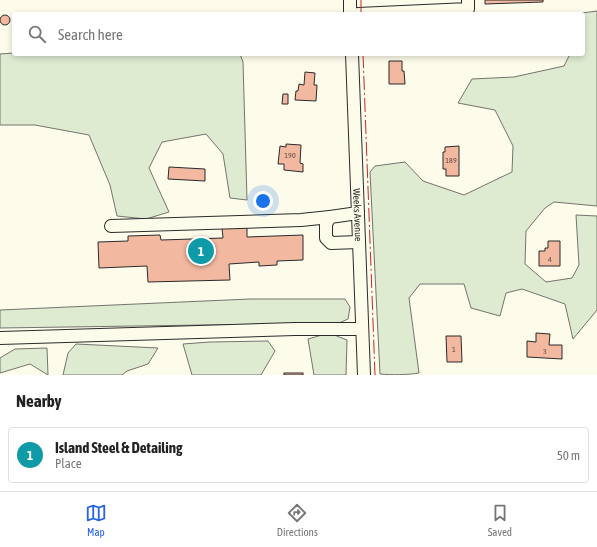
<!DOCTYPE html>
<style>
body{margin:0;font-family:"Asap Condensed",sans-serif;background:#f2f2f2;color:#222}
.you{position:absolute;left:263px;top:201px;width:14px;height:14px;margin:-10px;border:3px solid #fff;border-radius:50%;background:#1a73e8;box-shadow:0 0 0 6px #1a73e833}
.badge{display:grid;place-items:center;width:26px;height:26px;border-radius:50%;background:#2563eb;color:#fff;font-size:13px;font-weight:700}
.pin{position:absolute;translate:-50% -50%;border:2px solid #fff;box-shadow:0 1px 4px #0006}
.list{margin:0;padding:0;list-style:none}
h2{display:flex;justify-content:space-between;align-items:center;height:52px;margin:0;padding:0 16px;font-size:17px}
h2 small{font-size:13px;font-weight:400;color:#767676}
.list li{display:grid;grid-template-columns:26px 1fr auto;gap:12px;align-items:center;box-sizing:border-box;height:56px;margin:0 8px 8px;padding:0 8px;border:1px solid #e0e0e0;border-radius:4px}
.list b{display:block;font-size:15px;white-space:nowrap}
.list p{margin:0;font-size:13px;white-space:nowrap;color:#767676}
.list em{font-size:13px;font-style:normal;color:#767676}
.icon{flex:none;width:22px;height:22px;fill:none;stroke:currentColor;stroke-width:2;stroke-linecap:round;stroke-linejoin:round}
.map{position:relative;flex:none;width:597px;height:375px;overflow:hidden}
.search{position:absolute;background:#fff;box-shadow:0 2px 6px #0003;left:12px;right:12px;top:12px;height:44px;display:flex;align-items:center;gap:10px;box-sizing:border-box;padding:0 14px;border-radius:4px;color:#767676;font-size:15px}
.sheet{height:116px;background:#fff}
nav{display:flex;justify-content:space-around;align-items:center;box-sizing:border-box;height:56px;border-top:1px solid #e0e0e0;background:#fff;font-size:11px;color:#767676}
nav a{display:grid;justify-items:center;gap:2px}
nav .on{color:#2563eb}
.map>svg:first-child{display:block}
.green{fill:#deebd1;stroke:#74746e}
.building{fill:#f2b8a0;stroke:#2b2b2b}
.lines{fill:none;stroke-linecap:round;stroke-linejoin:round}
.minor-casing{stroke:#2b2b2b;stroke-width:14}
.minor{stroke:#fdfbea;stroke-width:12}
.power{stroke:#c62828;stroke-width:1;stroke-dasharray:14 3 2 3;stroke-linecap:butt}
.labels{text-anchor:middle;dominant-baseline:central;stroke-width:3;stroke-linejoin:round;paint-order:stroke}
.number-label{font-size:8px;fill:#5d4e48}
.street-label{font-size:10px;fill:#2b2b2b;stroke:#fdfbea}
</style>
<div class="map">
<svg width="597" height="375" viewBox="0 0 597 375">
<rect width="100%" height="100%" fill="#fdfbea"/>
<!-- green -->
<g class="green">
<path d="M597,11V206L554,202L545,208L526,231L525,264L546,282L572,278L579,265L576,215L597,216V310L573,339L565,304L522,289L506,293L500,316L471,308L464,284H420L409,298L419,373C408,375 391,375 380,374L370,172L375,166L405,162L423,181L464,195L512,172L513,146L495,110L458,103L472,79L514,77L564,66L570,54H583V14H575Z"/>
<polygon points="14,53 14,54 240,54 243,62 247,200 230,198 223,154 206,134 162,142 149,168 169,212 146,219 117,216 110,185 89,135 35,125 0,125 0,54"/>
<polygon points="250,299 345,299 350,307 348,319 339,323 0,328 0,310"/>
<polygon points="329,333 347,340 346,375 314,375 308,339"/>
<polygon points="268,341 275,351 261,375 192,375 183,344 210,342"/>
<polygon points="76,344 158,348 148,364 127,371 122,375 63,375 68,353"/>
<polygon points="47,348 48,375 30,364 0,373 0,358 15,349"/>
</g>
<!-- building -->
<g class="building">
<polygon points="485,0 543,0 543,2 485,4"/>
<circle cx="5" cy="20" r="5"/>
<polygon points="389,61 402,61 402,71 404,71 405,84 389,84"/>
<polygon points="305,72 315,73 314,85 317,85 316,101 295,100 296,91 298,91 299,84 304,85"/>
<polygon points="283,94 288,94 288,104 282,104"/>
<polygon points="286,144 301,145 300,163 303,164 303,172 284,170 284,164 278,164 280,146 286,147"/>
<polygon points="459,146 459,176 446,176 446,169 443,169 443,152 445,152 445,147"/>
<polygon points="169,167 205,169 205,181 168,179"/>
<polygon points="247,227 247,237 303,235 303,260 277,261 277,265 259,266 259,262 229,264 230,280 148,282 147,266 99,268 98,242 128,241 128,236 160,235 161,240 223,238 222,228"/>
<polygon points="548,241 560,241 560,266 539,266 539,251 545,251 545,248 548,248"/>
<polygon points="536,333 550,334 549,345 562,345 562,359 527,357 527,341 536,342"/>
<polygon points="446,336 461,336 462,362 447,362"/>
<rect x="284" y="373" width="19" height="2"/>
</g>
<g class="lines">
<!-- minor casing -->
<g class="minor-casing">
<g id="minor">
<polyline points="350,0 350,14"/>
<polyline points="358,14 468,9 468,0"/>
<path id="s1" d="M352,54L364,375"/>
<polyline points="358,213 330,217 326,224 326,238 331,243 359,242"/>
<polyline points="111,226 301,220 330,217"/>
<polyline points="0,338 295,329 362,329"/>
</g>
</g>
<!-- minor -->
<use href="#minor" class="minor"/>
<!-- power -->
<g class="power">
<polyline points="361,0 361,14"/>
<polyline points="363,54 375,375"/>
</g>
</g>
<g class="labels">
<!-- number labels -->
<g class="number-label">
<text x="290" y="155">190</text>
<text x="451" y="160">189</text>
<text x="550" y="259">4</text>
<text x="454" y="349">1</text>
<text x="545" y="351">3</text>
</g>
<!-- street labels -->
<g class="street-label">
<text stroke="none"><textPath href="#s1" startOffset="161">Weeks Avenue</textPath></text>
</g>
</g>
</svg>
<div class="you"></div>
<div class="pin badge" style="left:201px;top:251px;background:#0f9aa8">1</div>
<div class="search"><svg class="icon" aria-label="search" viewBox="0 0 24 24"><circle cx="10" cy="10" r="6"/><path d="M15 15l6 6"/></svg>Search here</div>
</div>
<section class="sheet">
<h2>Nearby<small></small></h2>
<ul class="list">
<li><span class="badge" style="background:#0f9aa8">1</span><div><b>Island Steel &amp; Detailing</b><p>Place</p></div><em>50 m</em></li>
</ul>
</section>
<nav>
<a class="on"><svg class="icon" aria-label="map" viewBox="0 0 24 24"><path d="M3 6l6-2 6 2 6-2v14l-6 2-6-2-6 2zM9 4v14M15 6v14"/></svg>Map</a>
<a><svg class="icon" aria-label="directions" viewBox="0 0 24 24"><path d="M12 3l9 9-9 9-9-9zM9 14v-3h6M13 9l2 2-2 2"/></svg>Directions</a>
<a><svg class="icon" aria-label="saved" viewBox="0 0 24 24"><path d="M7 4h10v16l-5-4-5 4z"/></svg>Saved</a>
</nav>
